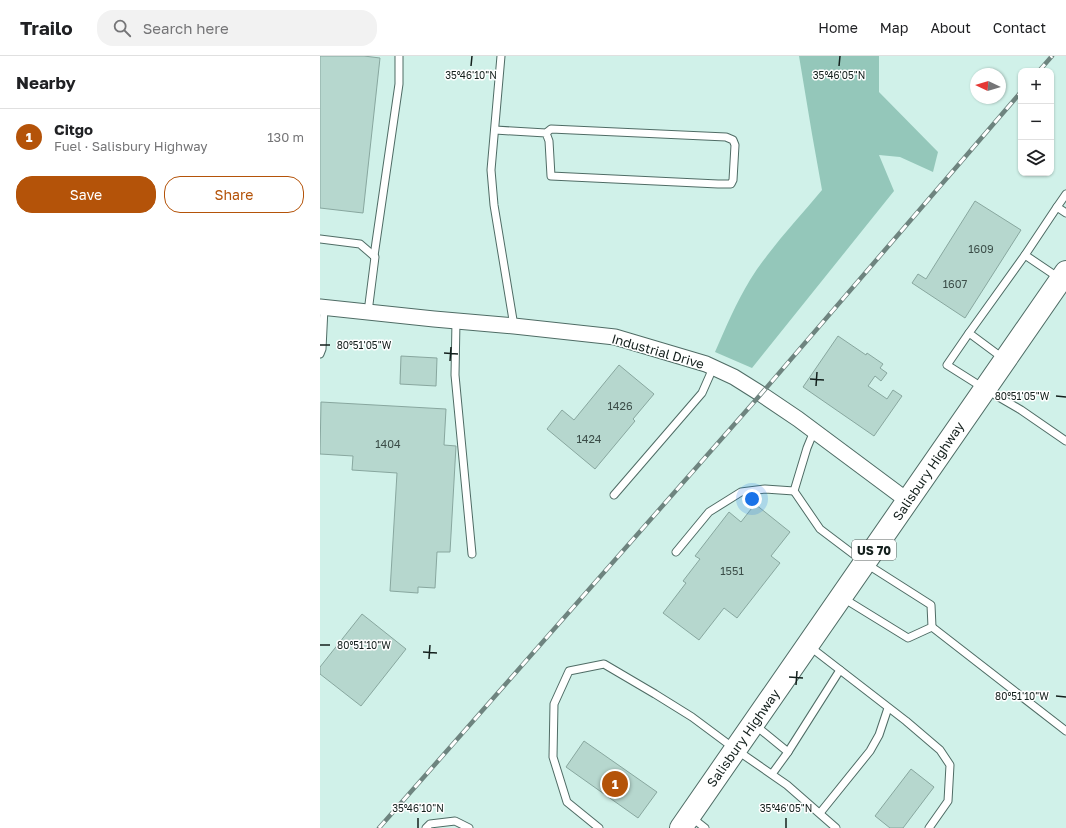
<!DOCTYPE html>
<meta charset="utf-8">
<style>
body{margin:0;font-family:"Golos Text",sans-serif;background:#f2f2f2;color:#202124}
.controls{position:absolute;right:12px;top:12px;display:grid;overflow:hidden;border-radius:8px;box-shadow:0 1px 3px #0004}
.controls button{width:36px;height:36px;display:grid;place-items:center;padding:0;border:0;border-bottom:1px solid #e0e0e0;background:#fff;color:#202124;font:20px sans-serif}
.compass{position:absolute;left:650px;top:12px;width:36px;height:36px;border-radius:50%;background:#fff;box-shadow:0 1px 3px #0004;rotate:274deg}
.you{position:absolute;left:432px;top:443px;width:14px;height:14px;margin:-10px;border:3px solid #fff;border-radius:50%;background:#1a73e8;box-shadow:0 0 0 6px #1a73e833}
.badge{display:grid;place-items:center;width:26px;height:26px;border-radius:50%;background:#b45309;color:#fff;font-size:13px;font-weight:700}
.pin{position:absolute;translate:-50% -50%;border:2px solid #fff;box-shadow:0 1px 4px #0006}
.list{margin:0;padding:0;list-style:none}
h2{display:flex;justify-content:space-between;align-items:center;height:52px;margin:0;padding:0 16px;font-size:17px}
h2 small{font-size:13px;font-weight:400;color:#757577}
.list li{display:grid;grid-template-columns:26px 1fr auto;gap:12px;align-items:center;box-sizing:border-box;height:56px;padding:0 16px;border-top:1px solid #e0e0e0}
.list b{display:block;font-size:15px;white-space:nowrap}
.list p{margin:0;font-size:13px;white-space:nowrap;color:#757577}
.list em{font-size:13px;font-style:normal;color:#757577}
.actions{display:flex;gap:8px;padding:12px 16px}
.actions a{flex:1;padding:9px 0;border:1px solid #b45309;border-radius:16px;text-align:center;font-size:14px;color:#b45309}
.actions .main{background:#b45309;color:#fff}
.icon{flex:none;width:22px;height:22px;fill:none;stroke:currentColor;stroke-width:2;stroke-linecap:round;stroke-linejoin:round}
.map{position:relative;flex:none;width:746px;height:772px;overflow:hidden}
header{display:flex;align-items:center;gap:24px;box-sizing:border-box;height:56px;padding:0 20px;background:#fff;border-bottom:1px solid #e0e0e0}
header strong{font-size:19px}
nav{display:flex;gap:22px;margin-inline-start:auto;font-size:14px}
.search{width:280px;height:36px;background:#f2f2f2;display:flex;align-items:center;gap:10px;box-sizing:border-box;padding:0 14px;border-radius:16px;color:#757577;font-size:15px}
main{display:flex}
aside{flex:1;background:#fff}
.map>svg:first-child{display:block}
.green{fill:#94c7ba}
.building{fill:#b6d7ce;stroke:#88a79f}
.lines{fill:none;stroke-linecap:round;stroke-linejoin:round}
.lane-casing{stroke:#4f6c65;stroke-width:9}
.street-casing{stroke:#4f6c65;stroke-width:17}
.highway-casing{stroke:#4f6c65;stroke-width:24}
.lane{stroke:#fff;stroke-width:7}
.street{stroke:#fff;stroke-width:15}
.highway{stroke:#fff;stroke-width:22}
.rail-casing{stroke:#6e847f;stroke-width:4.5}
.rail{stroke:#fff;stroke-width:3;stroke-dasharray:9;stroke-linecap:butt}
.ticks{fill:none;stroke:#14201d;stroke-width:1.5}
.labels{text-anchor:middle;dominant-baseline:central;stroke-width:3;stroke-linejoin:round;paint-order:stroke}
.number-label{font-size:11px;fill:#3c4e49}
.shield{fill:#fff;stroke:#5a6361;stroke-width:1}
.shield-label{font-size:12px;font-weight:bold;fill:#14201d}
.street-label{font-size:13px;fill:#14201d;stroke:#fff}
.ticks-label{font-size:10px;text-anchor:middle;fill:#14201d;stroke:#fff;stroke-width:3;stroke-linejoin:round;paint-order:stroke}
</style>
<header>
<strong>Trailo</strong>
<div class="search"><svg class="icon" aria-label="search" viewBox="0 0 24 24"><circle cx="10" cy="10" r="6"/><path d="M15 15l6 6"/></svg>Search here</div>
<nav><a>Home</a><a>Map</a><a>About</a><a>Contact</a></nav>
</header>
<main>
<aside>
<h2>Nearby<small></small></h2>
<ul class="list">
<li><span class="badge">1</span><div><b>Citgo</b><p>Fuel · Salisbury Highway</p></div><em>130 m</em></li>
</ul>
<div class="actions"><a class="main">Save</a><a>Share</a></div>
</aside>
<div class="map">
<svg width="746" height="772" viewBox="0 0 746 772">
<rect width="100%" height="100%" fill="#d0f1e9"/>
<!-- green -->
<path class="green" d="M479,0H559V36L618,96L613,116L580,101L559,99L574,135L432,312L395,296C406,271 416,247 430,224C450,192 478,163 502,134L492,78Z"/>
<!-- building -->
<g class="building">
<polygon points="0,0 44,0 60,2 43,157 0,152"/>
<polygon points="655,145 701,174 645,262 592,227 598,218 606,223"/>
<polygon points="518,280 546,299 547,297 563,308 560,312 567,317 561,325 555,320 548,330 567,343 573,334 582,340 554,380 483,331"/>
<polygon points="81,300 117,302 116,330 80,328"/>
<polygon points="299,309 334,338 313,363 315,365 275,413 227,373 242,354 254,364"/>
<polygon points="1,346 126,353 124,389 136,390 130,496 117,496 115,532 98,531 98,537 70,535 77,417 32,414 33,400 0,398"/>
<polygon points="435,448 470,476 451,500 460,507 417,562 404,552 379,584 343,557 366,527 363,525 380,503 375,500 409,456 421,466"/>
<polygon points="42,558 86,593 41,650 0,618 0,611"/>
<polygon points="264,685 337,736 318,762 246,711"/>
<polygon points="591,713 614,731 583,772 570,772 555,760"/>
</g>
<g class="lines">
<!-- lane casing -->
<g class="lane-casing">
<g id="lane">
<polyline points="181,0 171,114 174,149 194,270"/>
<polyline points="175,74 226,77 231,73 406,81 413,84 415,89 413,124 411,128 398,128 231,120 229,85 226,77"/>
<polyline points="746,138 737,151 746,157"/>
<polyline points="737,151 705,199 739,222"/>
<polyline points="0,183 40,188 55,201 48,256"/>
<polyline points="54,200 79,28 79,0"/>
<polyline points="136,265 135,319 152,498"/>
<polyline points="649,277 627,309 665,333 701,354 746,385"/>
<polyline points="0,298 2,293 4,252"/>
<polyline points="684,303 649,277 705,199"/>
<polyline points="494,375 487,392 474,435 500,473 545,507 611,549 612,571 588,582 523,542"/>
<polyline points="294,439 382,337 393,312"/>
<polyline points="356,496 389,456 421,436 445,433 474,435"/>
<polyline points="612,571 746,675"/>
<polyline points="489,590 586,665 620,694 630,709 628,745 609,772"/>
<polyline points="435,669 468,696 520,614"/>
<polyline points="452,718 468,696"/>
<polyline points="500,757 550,695 559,679 568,652"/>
<polyline points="371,761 385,772"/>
<polyline points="106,772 110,768 135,765 149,772"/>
<polyline points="279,772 247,746 233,701 234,648 249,615 284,608 335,638 372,661 415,693 467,729 516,772"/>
</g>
</g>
<!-- street casing -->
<g class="street-casing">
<polyline id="street" points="0,251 114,263 194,270 295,281 386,308 414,321 441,338 478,363 588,445"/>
</g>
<!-- highway casing -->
<g class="highway-casing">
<polyline id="highway" points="361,772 746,216"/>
</g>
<!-- lane -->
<use href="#lane" class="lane"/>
<!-- street -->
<use href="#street" class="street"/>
<!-- highway -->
<use href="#highway" class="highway"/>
<!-- rail casing -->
<g class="rail-casing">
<g id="rail">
<polyline points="719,15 732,0"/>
<polyline points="59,772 441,338 701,36"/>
</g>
</g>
<!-- rail -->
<use href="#rail" class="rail"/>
</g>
<!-- ticks -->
<path class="ticks" d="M151,10L152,0M519,10L520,0M0,289H10M124,297L138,298M130,305L131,291M490,323L504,324M496,330L497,316M736,340L746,341M0,589H10M103,596L117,597M109,603L110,589M469,621L483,622M476,629L477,615M736,640L746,641M98,772V762M466,772V762"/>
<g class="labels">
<!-- number labels -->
<g class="number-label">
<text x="661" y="192">1609</text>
<text x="635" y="227">1607</text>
<text x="300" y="349">1426</text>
<text x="269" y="382">1424</text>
<text x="68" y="387">1404</text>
<text x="412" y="514">1551</text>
</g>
<!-- shield labels -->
<rect class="shield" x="532" y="484" width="44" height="20" rx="3"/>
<g class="shield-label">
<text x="554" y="494">US 70</text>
</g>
<!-- street labels -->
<g class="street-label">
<text transform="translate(338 295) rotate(16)">Industrial Drive</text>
<text transform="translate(608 415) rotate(-56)">Salisbury Highway</text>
<text transform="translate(423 682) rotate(-55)">Salisbury Highway</text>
</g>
</g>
<g class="ticks-label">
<text x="151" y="23">35°46'10"N</text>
<text x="519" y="23">35°46'05"N</text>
<text x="44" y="293">80°51'05"W</text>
<text x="702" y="344">80°51'05"W</text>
<text x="44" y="593">80°51'10"W</text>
<text x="702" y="644">80°51'10"W</text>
<text x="98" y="756">35°46'10"N</text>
<text x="466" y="756">35°46'05"N</text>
</g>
</svg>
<div class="controls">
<button>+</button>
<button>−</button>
<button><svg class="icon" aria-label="layers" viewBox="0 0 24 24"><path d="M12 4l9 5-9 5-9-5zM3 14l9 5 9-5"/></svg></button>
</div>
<svg class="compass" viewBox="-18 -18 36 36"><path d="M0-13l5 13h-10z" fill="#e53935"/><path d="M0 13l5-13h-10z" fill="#757577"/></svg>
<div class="you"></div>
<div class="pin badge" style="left:295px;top:728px">1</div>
</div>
</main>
